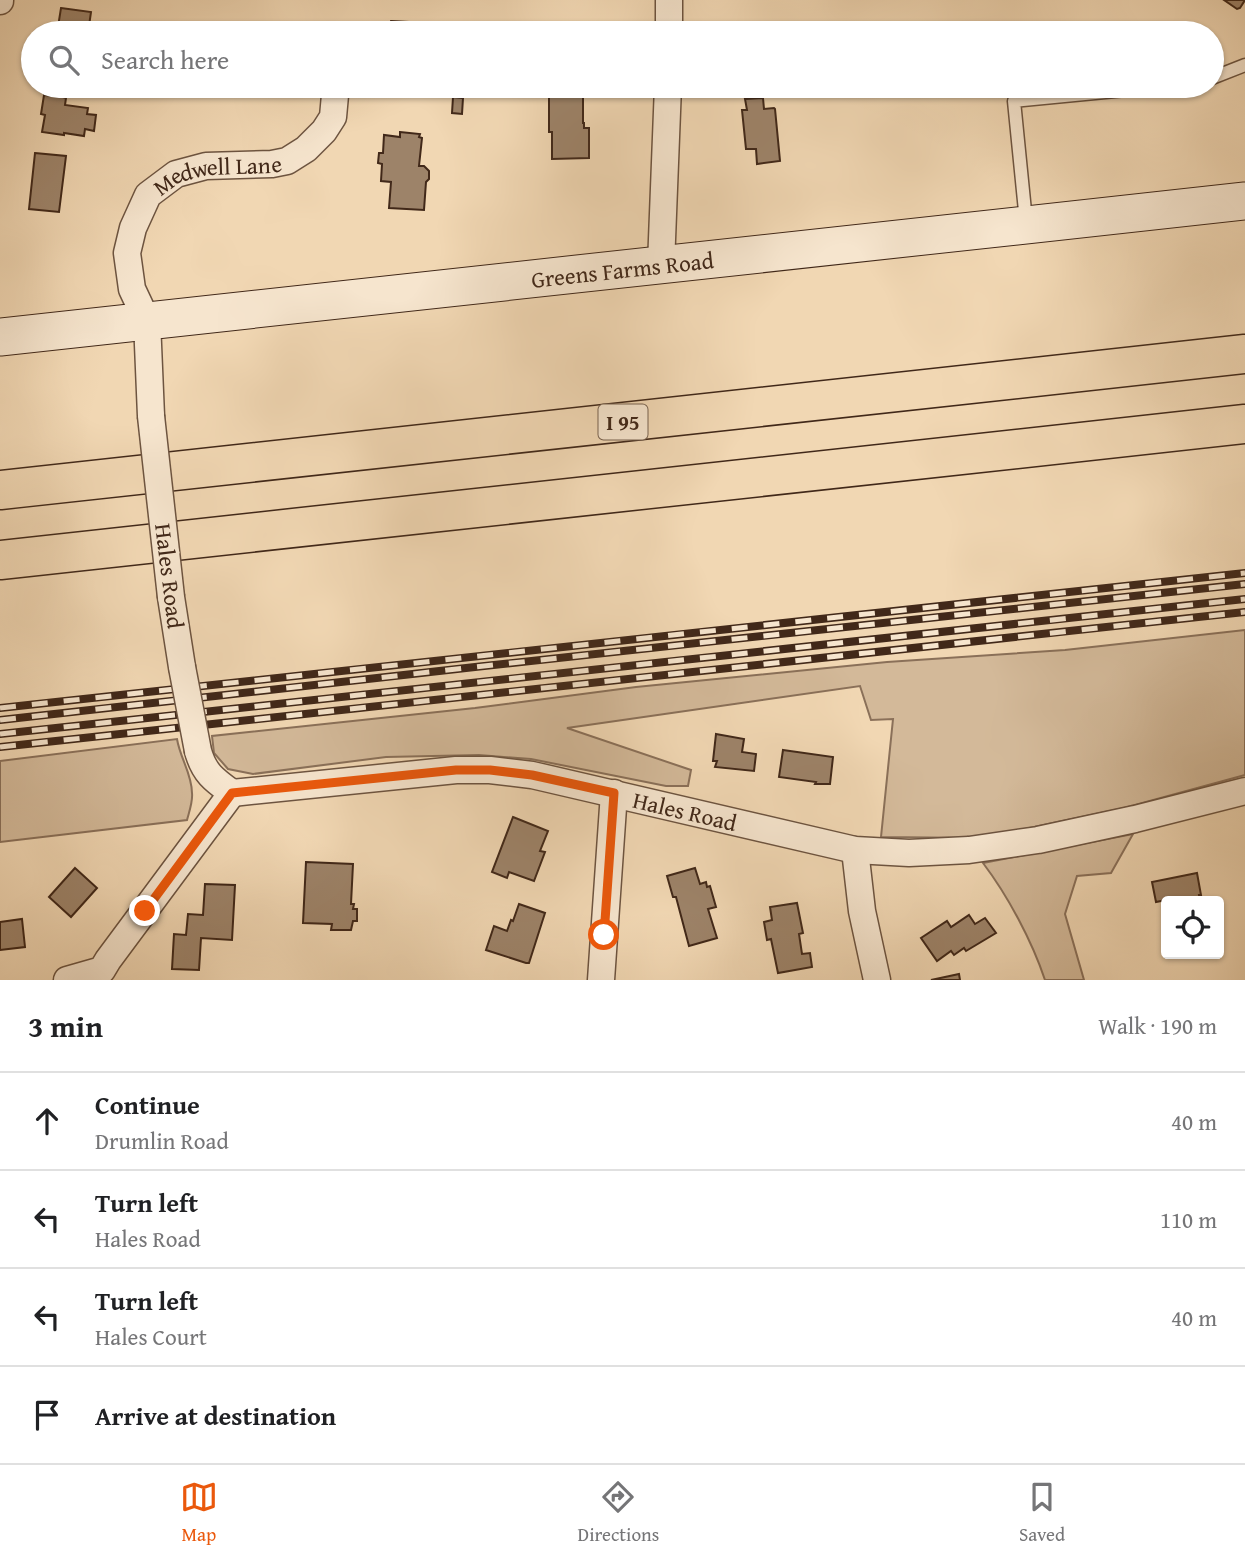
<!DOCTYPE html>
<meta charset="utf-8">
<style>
body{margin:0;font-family:"Gentium Book Plus",serif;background:#f2f2f2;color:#202124}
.controls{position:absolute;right:21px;bottom:21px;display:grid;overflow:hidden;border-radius:7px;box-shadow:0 2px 5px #0004}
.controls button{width:63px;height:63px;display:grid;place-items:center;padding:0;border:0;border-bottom:2px solid #e0e0e0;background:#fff;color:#202124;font:35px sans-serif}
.stop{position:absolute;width:21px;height:21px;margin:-16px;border:5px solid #ea580c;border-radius:50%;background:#fff}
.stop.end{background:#ea580c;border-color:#fff;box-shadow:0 2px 7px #0008}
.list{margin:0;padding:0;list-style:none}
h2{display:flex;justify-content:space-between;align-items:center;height:91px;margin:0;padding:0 28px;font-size:30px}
h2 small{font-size:23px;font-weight:400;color:#757577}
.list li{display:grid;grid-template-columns:46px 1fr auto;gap:21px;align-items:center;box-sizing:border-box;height:98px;padding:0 28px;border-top:2px solid #e0e0e0}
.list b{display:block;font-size:26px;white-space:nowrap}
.list p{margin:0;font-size:23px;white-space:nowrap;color:#757577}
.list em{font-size:23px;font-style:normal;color:#757577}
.icon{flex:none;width:38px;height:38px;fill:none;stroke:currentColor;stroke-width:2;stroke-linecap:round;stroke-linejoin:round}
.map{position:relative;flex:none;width:1245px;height:980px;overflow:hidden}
.search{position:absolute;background:#fff;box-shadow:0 2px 5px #0004;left:21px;right:21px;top:21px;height:77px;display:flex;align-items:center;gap:18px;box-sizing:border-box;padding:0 24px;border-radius:38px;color:#757577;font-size:26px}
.sheet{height:483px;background:#fff}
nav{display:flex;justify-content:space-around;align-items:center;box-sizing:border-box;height:98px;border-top:2px solid #e0e0e0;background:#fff;font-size:19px;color:#757577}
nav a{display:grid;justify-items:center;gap:4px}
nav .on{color:#ea580c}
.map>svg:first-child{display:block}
.green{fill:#d3b999;stroke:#8a7059;stroke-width:2}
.building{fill:#9d8369;stroke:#412819;stroke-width:2}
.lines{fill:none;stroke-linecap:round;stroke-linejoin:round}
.service-casing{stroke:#6d5440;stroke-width:15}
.minor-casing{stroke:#6d5440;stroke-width:29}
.secondary-casing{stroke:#412819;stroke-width:39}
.motorway-casing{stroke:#412819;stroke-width:41}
.service{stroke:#f6e5ce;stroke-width:12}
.minor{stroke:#f6e5ce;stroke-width:26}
.secondary{stroke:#f6e5ce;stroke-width:37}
.motorway{stroke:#f1d7b3;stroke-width:38}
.rail-casing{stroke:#412819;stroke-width:8}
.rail{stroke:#f6e5ce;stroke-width:5;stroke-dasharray:16;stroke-linecap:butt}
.minor-bridge-casing{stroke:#6d5440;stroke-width:29;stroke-linecap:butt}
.minor-bridge{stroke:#f6e5ce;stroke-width:26}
.route{stroke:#ea580c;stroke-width:9}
.labels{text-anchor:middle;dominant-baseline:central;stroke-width:7;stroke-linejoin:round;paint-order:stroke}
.shield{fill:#f6e5ce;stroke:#77614f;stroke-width:2}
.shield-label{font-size:21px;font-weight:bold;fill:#412819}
.street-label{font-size:23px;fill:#412819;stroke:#f6e5ce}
</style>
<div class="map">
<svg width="1245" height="980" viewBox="0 0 1245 980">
<rect width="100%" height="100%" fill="#f1d7b3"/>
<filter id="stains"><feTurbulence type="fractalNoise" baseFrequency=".00286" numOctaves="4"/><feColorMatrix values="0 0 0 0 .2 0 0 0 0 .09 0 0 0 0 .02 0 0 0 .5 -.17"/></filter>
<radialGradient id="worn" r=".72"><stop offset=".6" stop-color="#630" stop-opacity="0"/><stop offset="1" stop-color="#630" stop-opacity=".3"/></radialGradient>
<!-- green -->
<g class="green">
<polygon points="1245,630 1245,775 1124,808 981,838 881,837 893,719 871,720 860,686 567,728 691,770 688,786 666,786 531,759 479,755 386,757 253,774 228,769 214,753 212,736 475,708 636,687 887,662 1065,650"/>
<path d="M177,739C180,758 192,774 192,793C193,802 189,812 187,820L0,842V761Z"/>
<path d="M1133,834L1111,873L1077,876L1065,914L1084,980H1045C1032,941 1008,896 983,863Z"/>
</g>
<!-- building -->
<g class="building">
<polygon points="1224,0 1245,0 1240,8 1237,9"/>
<polygon points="61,8 91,12 88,33 57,33"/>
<polygon points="391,21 427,23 429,24 429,33 387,33 388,27"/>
<polygon points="222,86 281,86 281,93 265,92 265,95 249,94 249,91 235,90 236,86"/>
<polygon points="393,86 439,86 439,89 407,87 406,89 403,89 403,87"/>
<polygon points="549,89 583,89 583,123 584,123 584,128 589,128 589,158 552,159 552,132 549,132"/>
<polygon points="53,94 66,98 65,105 88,108 87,114 96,115 94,131 85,129 84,136 64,133 64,135 42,132 45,115 41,114 44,95 53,96"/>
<polygon points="453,97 463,98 462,114 452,113"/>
<polygon points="763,98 764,109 774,108 775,109 780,161 757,164 756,149 746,149 742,110 747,110 745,99"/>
<polygon points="400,132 420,134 419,137 422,138 419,166 424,166 429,171 429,179 426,182 424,210 389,208 391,182 381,181 382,164 378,163 379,153 383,153 384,135 400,137"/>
<polygon points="35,153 66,156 59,212 29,209"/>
<polygon points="716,734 744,739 742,752 756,754 754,771 715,767 717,761 713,761"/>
<polygon points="783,750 833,757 830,784 815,784 816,782 779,777"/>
<polygon points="513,817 548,831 540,851 545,852 534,881 509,872 507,878 492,872"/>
<polygon points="306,862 353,864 351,904 354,904 353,909 357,909 357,921 353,921 351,930 331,930 332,924 303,923"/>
<polygon points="75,868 97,888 71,917 49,897"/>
<polygon points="695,868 700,884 706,882 707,887 710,886 716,907 708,909 717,938 689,946 676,897 673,897 667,876"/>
<polygon points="1197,873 1201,895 1199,895 1200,901 1171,901 1171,899 1156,902 1152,882"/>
<polygon points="205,884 235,885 232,940 201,938 199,970 172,969 174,934 186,935 188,914 203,915"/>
<polygon points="797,903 803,933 799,934 802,954 810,953 812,967 778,973 771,939 767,940 764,922 772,920 770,907"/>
<polygon points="519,904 545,913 529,963 526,963 486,950 494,926 507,931 511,920 513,921"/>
<polygon points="969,915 975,924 985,918 996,933 966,951 964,948 954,955 951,951 937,961 921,938 947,921 951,927"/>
<polygon points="22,919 25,947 0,950 0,922"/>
<polygon points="959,974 960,980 931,980"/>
</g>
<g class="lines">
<!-- service casing -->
<g class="service-casing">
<g id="service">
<polyline points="1212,78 1245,65"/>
<polyline points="1026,221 1014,101 1167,86"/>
</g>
</g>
<!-- minor casing -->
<g class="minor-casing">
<g id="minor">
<polyline points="669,0 669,33"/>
<polyline points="0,1 0,0"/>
<polyline points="661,265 668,86"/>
<path id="s1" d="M151,416L147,321L132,289L127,253L133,228L148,195L176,174L206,166L272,164L287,161L306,149L324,131L333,117L335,95L332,86"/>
<polyline points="171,597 182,667"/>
<path id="s2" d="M198,751C204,773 214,780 232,793L456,770H490L532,775L855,850L909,853L969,850L1038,840L1135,819L1245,791"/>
<polyline points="855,850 862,911 877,980"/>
<polyline points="67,980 102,970 108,960 232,793"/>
<polyline points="601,980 614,793"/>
</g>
</g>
<!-- secondary casing -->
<g class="secondary-casing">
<g id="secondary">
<path id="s3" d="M0,337L1245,201"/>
</g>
</g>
<!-- motorway casing -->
<g class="motorway-casing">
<g id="motorway">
<polyline points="0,490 1245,354"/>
<polyline points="0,560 1245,424"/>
</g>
</g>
<!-- service -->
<use href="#service" class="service"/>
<!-- minor -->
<use href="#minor" class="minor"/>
<!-- secondary -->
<use href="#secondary" class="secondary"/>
<!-- motorway -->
<use href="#motorway" class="motorway"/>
<!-- rail casing -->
<g class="rail-casing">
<g id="rail">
<polyline points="0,708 1245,573"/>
<polyline points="0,720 475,667 1245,584"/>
<polyline points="0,734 1245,599"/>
<polyline points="0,747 1245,612"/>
</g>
</g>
<!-- rail -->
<use href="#rail" class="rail"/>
<!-- minor-bridge casing -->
<g class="minor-bridge-casing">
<g id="minor-bridge">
<polyline points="151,416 171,597"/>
<polyline points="182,667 198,751"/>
</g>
</g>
<!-- minor-bridge -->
<use href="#minor-bridge" class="minor-bridge"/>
</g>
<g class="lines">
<!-- route -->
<polyline class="route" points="145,911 232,793 456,770 490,770 532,775 614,793 604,935"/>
</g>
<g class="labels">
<!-- shield labels -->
<rect class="shield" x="598.5" y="404.5" width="49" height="35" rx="5"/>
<g class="shield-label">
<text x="623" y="422">I 95</text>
</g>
<!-- street labels -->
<g class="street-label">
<text stroke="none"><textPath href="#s1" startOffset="304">Medwell Lane</textPath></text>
<text stroke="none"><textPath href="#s3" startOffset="626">Greens Farms Road</textPath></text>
<text transform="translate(170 576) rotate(83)">Hales Road</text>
<text stroke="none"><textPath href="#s2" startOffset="514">Hales Road</textPath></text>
</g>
</g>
<rect width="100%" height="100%" filter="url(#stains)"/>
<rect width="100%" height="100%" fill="url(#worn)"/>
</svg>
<div class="controls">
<button><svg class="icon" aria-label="locate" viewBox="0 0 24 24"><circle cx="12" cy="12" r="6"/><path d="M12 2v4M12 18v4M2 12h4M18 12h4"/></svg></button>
</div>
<div class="stop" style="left:604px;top:935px"></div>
<div class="stop end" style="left:145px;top:911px"></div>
<div class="search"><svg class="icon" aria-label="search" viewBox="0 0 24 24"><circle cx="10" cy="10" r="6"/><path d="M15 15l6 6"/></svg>Search here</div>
</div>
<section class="sheet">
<h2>3 min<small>Walk · 190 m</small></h2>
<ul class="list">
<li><svg class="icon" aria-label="ahead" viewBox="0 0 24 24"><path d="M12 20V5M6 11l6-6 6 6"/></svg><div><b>Continue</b><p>Drumlin Road</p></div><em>40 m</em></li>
<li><svg class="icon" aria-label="left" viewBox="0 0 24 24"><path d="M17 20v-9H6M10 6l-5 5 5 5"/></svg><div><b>Turn left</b><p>Hales Road</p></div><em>110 m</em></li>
<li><svg class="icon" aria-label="left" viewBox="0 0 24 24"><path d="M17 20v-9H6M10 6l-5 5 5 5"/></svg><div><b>Turn left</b><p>Hales Court</p></div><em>40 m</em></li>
<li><svg class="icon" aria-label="arrive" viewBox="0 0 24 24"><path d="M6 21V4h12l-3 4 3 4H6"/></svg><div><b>Arrive at destination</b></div></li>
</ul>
</section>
<nav>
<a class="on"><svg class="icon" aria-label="map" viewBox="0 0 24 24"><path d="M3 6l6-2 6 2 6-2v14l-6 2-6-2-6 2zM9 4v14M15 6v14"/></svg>Map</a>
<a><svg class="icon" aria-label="directions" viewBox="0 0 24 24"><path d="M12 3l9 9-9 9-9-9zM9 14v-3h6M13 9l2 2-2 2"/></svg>Directions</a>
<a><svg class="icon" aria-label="saved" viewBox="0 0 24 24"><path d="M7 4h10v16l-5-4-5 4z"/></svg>Saved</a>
</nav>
